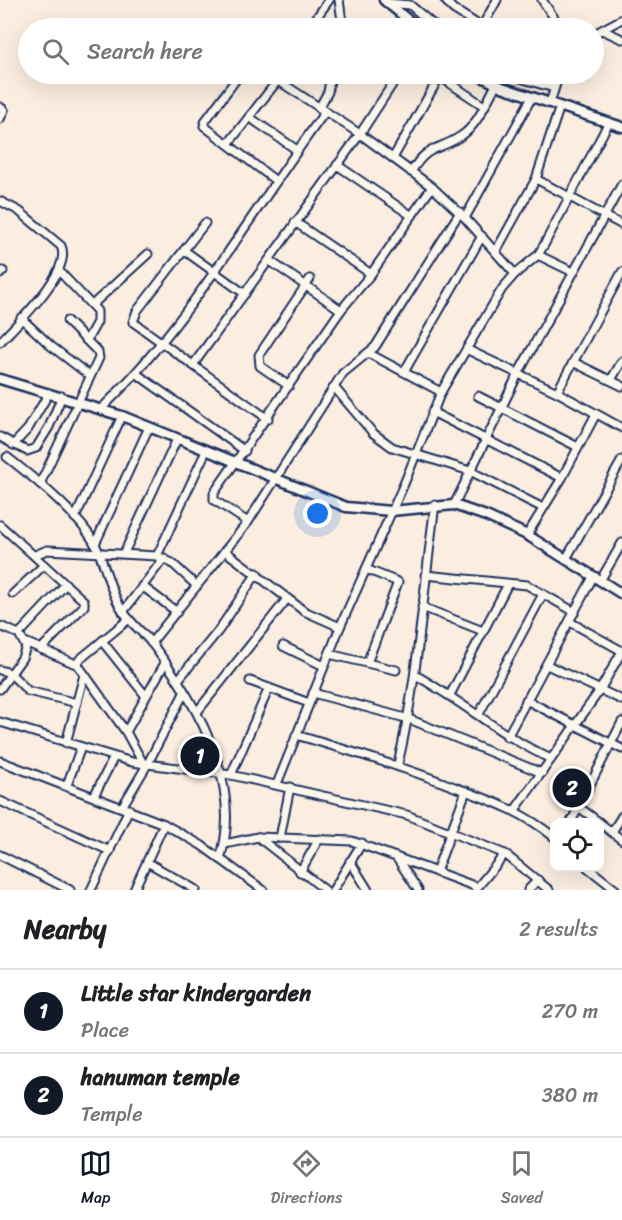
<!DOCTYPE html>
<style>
body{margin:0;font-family:Sriracha,sans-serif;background:#f6f6f6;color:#202124}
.controls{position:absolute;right:18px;bottom:18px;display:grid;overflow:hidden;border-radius:12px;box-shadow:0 6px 24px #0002}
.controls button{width:54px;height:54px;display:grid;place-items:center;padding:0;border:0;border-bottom:2px solid #e0e0e0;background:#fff;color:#202124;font:30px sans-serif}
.you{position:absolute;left:318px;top:514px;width:21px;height:21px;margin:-15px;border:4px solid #fff;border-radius:50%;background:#1a73e8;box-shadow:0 0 0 9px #1a73e833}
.badge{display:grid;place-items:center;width:39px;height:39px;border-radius:50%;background:#111827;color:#fff;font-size:20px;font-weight:700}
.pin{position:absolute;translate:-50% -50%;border:3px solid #fff;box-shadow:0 2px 6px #0006}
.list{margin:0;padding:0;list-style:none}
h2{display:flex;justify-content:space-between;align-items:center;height:78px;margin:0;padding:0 24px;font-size:26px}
h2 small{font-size:20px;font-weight:400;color:#757577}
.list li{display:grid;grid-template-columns:39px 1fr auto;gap:18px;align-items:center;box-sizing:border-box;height:84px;padding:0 24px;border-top:2px solid #e0e0e0}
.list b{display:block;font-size:22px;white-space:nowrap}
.list p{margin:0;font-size:20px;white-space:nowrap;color:#757577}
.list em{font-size:20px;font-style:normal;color:#757577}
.icon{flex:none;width:33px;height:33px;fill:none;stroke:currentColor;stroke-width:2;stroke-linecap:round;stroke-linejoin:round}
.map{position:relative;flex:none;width:622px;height:890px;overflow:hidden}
.search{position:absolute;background:#fff;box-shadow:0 6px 24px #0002;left:18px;right:18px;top:18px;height:66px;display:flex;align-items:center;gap:15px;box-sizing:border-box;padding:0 21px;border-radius:33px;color:#757577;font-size:22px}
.sheet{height:246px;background:#fff}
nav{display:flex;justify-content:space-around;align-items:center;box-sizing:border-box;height:84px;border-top:2px solid #e0e0e0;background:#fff;font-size:16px;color:#757577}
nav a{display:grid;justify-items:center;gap:3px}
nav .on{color:#111827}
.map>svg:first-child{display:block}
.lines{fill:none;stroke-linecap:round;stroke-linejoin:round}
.minor-casing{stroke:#1b2f5e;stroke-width:11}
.tertiary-casing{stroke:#1b2f5e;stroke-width:13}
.minor{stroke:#fbf7ec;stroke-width:7}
.tertiary{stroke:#fbf7ec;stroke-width:8}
</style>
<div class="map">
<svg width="622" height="890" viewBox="0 0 622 890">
<rect width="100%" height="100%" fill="#fbeddf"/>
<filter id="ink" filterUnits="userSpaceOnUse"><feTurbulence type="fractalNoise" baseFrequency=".0167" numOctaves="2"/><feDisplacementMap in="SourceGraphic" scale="12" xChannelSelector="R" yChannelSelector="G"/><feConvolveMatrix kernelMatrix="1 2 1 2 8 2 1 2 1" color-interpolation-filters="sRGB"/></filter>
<g filter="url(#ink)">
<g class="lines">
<!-- minor casing -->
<g class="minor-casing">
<g id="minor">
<polyline points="339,0 343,28"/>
<polyline points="445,0 453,9 480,26 484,23 497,0"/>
<polyline points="542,0 561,28"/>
<polyline points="387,3 410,5 437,28"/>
<polyline points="309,28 329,0"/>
<polyline points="602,30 622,39"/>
<polyline points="594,34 622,19"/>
<polyline points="240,74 206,120 204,126 276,181"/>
<polyline points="268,74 360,134 432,187 465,218 515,274"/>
<polyline points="436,74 484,106"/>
<polyline points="506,74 554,88"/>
<polyline points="550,103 559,74"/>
<polyline points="0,107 4,110 0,119"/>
<polyline points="319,108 328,92 331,74"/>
<polyline points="249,117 297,150"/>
<polyline points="228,144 278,80"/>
<polyline points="393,158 440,76"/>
<polyline points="337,165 412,216"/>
<path d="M411,172C429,143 437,152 461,136C477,126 487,101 496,85"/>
<polyline points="536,179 622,225"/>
<path d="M0,201L19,211L61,246C73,271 17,324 0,342"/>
<polyline points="465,218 532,97"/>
<polyline points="295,222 371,274"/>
<polyline points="205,223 137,311 133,322 268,419"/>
<polyline points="185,251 245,294"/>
<polyline points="496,251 536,179 560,106"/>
<polyline points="538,255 573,272"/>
<polyline points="270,261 341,310"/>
<polyline points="60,272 97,311 97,322 87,340"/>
<polyline points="0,274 3,271"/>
<polyline points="92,305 148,254"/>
<polyline points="21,318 51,346 90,376"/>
<polyline points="468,350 557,392 622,428"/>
<polyline points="370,354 441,392"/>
<polyline points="573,362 622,386"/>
<polyline points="193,365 360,134 399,74"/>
<polyline points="404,372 482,236"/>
<polyline points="137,374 245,451"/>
<polyline points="611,380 622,361"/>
<polyline points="289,386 260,366 259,355 310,279"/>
<polyline points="334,387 373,433 392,447 470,471 543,508"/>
<polyline points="557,392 622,272"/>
<polyline points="478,396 578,447"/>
<path d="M101,409C190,323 252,211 325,112"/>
<polyline points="432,412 562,478"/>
<polyline points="0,437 27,451 36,448 49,427 62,396"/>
<polyline points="13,445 28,429 49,393"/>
<path d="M7,457C35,479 77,512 95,544C106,565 109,591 123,611C131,624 144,633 153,645C196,702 244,785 220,859"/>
<polyline points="40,484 99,358 98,352 67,321"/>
<polyline points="454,505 518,374 622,184"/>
<polyline points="75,518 122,416"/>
<polyline points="248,522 214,500 214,493 341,310 371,274 432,187"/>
<polyline points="0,525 84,601 84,606 41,649"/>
<polyline points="527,535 562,478 596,414"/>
<polyline points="95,544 149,427"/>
<polyline points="225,551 304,611 340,627"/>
<polyline points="124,553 177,439"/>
<polyline points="35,555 47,550 157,556 172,563 197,586"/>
<polyline points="157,556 206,451"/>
<polyline points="566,559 622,460"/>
<polyline points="366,569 398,582 367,663"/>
<polyline points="425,575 527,585 575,612"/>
<polyline points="600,581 622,543"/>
<polyline points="142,586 177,612"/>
<polyline points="13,594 44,565"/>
<polyline points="422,607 483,631"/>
<polyline points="123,612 164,558"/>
<polyline points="129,619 79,660 78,665 126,732 144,765"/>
<polyline points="570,622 622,651"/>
<polyline points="0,626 19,634 26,647 22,658 0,689"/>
<polyline points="19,634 66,584"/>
<polyline points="102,641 145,695"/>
<polyline points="25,642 78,665"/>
<polyline points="151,643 248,522 343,373 375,347 460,212"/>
<polyline points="283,646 324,666"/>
<polyline points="329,654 396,670"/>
<polyline points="547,665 622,700"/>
<polyline points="0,670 10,673 28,691 77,703"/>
<path d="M417,676C463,702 503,737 551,759"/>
<polyline points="178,680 219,630 257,573"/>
<polyline points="250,681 309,703"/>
<polyline points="313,693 409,719 542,773"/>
<polyline points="450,695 508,584"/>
<polyline points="526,700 622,749"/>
<polyline points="197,712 287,599"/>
<polyline points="479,714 543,594"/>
<polyline points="0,722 132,762 231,775 407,815 505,854 549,890"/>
<polyline points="126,732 165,663"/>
<path d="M296,735C351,751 404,767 457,788C493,801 525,813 554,837"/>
<polyline points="507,737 593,577"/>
<polyline points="66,743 84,675"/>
<polyline points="0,761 164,824 201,845 263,890"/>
<path d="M398,764C418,679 423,592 435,505"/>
<polyline points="231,775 269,688"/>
<polyline points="277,784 340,627 404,484 441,392 502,289 515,274 538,255 544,245 609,122"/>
<polyline points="67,785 81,747"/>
<polyline points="94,796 114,757"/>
<polyline points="0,801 110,851"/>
<polyline points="122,807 147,765 184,693"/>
<polyline points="580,808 599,822"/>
<polyline points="515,810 600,690 622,651"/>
<polyline points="571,822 622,722"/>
<polyline points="600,823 622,840"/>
<polyline points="612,832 622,816"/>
<polyline points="258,837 325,890"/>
<polyline points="280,838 290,787"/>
<polyline points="225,844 258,837 352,841 477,887"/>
<polyline points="0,855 70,890"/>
<polyline points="396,857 418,890"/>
<polyline points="350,861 368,890"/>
<polyline points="147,862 196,890"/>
<polyline points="588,868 616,890"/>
<polyline points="300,872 319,839"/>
<polyline points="436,872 466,791"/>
<polyline points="476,889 505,854"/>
<polyline points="91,890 129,809"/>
<polyline points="134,890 164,824"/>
<polyline points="333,890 362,843"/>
<polyline points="528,890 538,880"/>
</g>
</g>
<!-- tertiary casing -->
<g class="tertiary-casing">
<g id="tertiary">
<polyline points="384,0 418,28"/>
<polyline points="476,74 502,87 622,127"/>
<polyline points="0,379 122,416 346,507 391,511 454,505 486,516 527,535 622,594"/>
</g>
</g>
<!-- minor -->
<use href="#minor" class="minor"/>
<!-- tertiary -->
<use href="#tertiary" class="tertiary"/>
</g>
</g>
</svg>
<div class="controls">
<button><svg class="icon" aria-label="locate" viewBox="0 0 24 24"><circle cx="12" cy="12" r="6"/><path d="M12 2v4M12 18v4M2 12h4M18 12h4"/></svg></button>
</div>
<div class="you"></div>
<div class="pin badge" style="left:200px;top:756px">1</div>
<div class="pin badge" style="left:572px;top:788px">2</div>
<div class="search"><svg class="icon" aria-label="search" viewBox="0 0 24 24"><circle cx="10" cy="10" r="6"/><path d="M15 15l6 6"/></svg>Search here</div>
</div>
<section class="sheet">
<h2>Nearby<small>2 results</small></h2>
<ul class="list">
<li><span class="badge">1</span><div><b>Little star kindergarden</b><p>Place</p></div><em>270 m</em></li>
<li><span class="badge">2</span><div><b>hanuman temple</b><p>Temple</p></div><em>380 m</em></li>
</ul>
</section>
<nav>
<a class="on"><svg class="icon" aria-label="map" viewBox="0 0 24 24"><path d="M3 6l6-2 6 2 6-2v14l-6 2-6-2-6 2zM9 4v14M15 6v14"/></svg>Map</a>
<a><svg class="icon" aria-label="directions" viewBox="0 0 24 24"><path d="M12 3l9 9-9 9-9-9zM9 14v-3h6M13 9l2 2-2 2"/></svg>Directions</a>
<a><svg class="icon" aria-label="saved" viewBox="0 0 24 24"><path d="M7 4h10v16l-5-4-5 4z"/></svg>Saved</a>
</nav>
